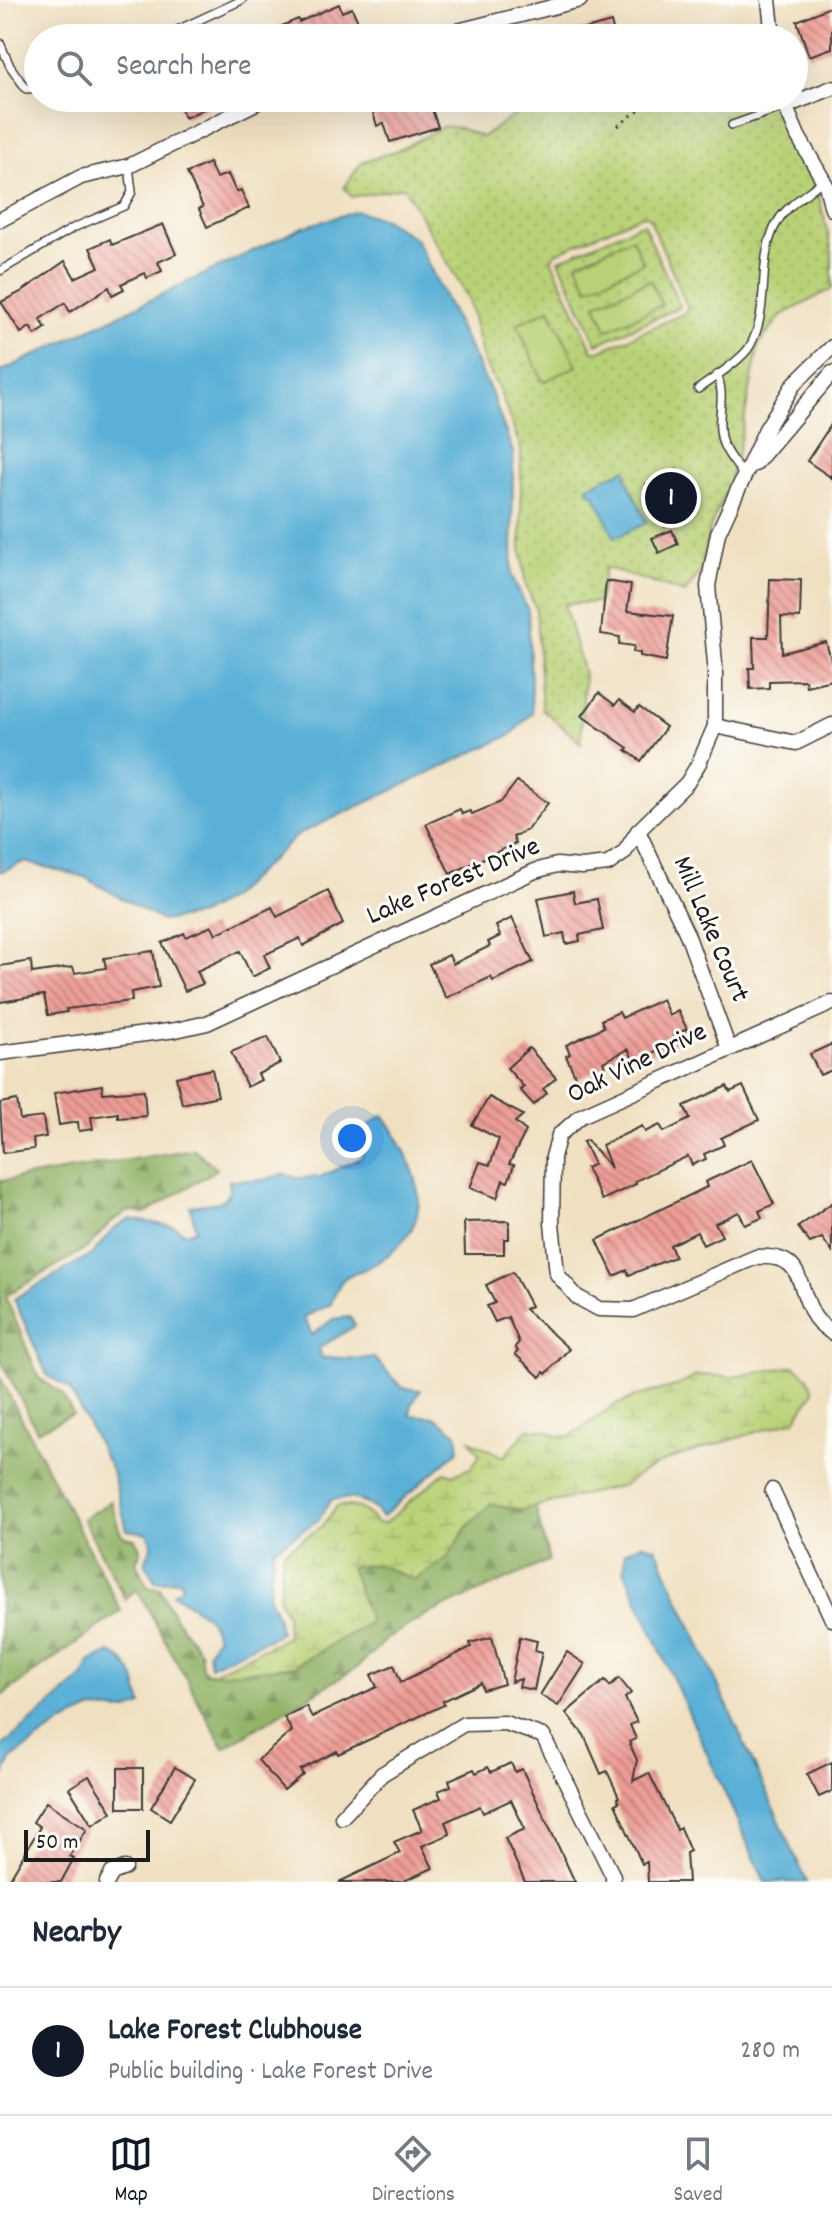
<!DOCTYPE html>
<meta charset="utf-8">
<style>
body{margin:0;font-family:Dekko,sans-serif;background:#f2f2f3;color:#1f2937}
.scale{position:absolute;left:24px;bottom:20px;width:126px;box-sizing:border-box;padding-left:8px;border:4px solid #1c1c1c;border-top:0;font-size:22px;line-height:28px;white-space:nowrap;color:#1c1c1c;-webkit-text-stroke:6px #fdfcf7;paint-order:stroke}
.you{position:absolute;left:352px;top:1138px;width:28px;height:28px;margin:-20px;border:6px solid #fff;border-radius:50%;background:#1a73e8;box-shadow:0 0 0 12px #1a73e833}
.badge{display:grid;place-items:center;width:52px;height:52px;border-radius:50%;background:#111827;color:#fff;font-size:26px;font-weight:700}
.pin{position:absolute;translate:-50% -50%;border:4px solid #fff;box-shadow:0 2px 8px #0006}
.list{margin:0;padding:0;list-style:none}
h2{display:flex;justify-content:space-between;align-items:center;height:104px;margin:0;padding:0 32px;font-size:34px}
h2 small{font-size:26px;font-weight:400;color:#747a83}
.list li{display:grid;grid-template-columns:52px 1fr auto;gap:24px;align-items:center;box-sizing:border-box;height:128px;padding:0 32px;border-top:2px solid #e0e1e3}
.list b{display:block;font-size:30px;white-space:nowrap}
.list p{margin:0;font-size:26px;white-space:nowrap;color:#747a83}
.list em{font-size:26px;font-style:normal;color:#747a83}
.icon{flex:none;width:44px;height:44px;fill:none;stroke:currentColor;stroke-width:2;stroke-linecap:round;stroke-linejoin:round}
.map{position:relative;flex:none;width:832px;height:1882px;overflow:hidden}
.search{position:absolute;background:#fff;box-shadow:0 8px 32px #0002;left:24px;right:24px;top:24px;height:88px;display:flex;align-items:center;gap:20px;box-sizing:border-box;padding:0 28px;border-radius:44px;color:#747a83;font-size:30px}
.sheet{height:232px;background:#fff}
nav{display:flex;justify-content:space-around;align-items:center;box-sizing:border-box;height:112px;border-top:2px solid #e0e1e3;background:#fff;font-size:22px;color:#747a83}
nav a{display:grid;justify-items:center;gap:4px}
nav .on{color:#111827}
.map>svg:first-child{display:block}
.grass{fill:url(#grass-dots);stroke:#6a7649;stroke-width:2;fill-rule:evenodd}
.forest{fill:url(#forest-firs);stroke:#576842;stroke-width:2}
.wetland{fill:url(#wetland-marsh);stroke:#6a7649;stroke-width:2}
.pitch{fill:#b9d176;stroke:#6a7649;stroke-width:2}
.water{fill:#5ab0d7;stroke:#3b667a;stroke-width:2}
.building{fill:url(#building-back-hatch)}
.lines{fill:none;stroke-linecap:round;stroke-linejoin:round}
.service-casing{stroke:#3c3935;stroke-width:10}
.minor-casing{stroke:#3c3935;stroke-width:17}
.path{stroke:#3c3935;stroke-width:3;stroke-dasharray:2 6;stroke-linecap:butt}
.service{stroke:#fff;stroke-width:7}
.minor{stroke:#fff;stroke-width:14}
.labels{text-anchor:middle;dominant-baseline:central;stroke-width:6;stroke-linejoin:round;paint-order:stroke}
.street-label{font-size:28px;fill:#1c1c1c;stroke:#fdfcf7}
</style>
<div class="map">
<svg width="832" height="1882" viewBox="0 0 832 1882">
<defs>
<pattern id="grass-dots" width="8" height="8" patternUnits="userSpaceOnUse" patternTransform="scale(2)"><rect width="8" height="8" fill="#b9d176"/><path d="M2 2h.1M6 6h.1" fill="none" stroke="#9eb366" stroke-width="1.8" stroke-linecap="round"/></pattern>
<pattern id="forest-firs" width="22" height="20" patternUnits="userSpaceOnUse" patternTransform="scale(2)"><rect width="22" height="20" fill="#92b367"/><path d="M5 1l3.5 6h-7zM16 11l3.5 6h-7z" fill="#769154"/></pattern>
<pattern id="wetland-marsh" width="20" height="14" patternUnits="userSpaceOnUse" patternTransform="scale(2)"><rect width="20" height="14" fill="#b9d176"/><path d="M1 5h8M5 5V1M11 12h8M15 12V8" fill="none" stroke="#9eb366"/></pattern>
<pattern id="building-back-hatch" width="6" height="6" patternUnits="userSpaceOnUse" patternTransform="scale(2)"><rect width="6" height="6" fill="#ed9c95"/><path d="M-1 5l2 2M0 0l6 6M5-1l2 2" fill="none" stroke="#bf7e79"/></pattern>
</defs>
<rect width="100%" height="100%" fill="#fdfcf7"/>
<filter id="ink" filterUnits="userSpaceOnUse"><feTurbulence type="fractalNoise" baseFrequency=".0125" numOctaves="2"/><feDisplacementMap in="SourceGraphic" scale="16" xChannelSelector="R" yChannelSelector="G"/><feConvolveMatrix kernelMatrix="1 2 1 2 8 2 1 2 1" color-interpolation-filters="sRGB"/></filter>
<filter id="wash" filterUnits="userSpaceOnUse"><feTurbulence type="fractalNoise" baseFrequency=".006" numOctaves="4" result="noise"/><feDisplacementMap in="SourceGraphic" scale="32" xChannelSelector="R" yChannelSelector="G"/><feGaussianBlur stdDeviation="1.8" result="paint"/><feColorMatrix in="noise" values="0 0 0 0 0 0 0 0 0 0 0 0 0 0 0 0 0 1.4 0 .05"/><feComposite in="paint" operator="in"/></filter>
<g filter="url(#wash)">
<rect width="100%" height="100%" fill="#f0e0c1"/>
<!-- grass -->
<g class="grass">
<path d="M540,98H754L775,105L789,140L817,189L832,251V289L782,315L759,344L734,471L730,474L731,480L709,530L701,571L685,593L605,567L599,602L564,604L584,674L581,743L542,709L536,609L526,586L521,547V449L499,389L483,360L469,300L404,187L352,197L344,188L361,163L403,148L444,126L460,128L482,137ZM639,216L645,215L650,219L688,308L683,314L600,351H593L551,259L556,253Z"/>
<polygon points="643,223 680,307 597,344 559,260"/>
</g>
<!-- forest -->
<g class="forest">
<polygon points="194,1149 217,1169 144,1214 130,1211 126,1213 110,1223 87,1248 10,1293 6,1298 39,1378 62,1394 73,1414 37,1431 0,1359 0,1181"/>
<polygon points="0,1377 121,1611 0,1697"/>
<polygon points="111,1501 120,1532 123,1536 135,1539 141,1551 136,1563 148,1587 160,1588 174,1617 200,1651 202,1668 208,1673 294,1666 369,1623 350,1567 376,1564 393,1570 448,1557 466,1528 491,1503 520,1510 535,1505 549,1561 426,1615 386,1639 358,1667 224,1748 137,1589 125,1599 83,1519"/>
</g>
<!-- wetland -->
<path class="wetland" d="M794,1366C805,1373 811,1379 814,1392L795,1420L667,1460L642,1472L625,1485L613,1488L520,1510L491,1503L466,1528L448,1557L415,1580L376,1564L350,1567L370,1622L294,1666L219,1674L216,1671L287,1637L286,1614L279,1600L283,1552L322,1526L337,1506C356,1505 364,1508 377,1523L384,1524L445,1472L453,1475L471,1468L480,1455L470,1440L504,1457L528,1429L545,1430L557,1436H571L611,1407L634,1397L676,1386L698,1375L732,1377Z"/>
<!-- pitch -->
<g class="pitch">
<polygon points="632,238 643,263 588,288 577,263"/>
<polygon points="650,280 662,305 607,330 596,304"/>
<polygon points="550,309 577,366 543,382 517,324"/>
</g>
<!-- water -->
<g class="water">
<polygon points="357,211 384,219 416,239 491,392 513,452 512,576 528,610 532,713 511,735 299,834 230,898 200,915 162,921 82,876 24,862 0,872 0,372 303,227"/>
<polygon points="625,469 628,475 626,477 647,523 615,538 594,493 591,494 587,487"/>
<path d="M383,1115C393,1127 398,1139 405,1152C428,1198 424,1233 378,1262C351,1280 344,1265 331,1304L304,1317L312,1335L333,1319L350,1317L355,1326L319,1348L322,1358C341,1356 354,1361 373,1357L403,1388L421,1390L412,1404L410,1415L434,1417L457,1433L459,1450L382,1517C367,1499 355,1497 332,1499L318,1520L274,1549L269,1597L278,1618L280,1633L210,1666L208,1652L217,1636L208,1617L173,1593L181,1588L182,1580L155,1581L145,1563L152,1545L147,1533L127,1530L112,1471L69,1388L47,1375L14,1299L92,1254L114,1229L130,1219L176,1227L185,1233L196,1229L190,1206L220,1202L230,1192L229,1180H263L283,1174L298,1178L320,1177L361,1158L365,1149L363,1135L369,1125Z"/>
<polygon points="642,1544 656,1548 807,1882 765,1882 624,1570 625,1552"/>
<path d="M110,1652C134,1664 136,1681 142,1705L126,1711L93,1709L64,1722L12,1758L0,1783V1748L83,1677L89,1662Z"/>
</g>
<g id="blocks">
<!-- building -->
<g class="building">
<polygon points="339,4 342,12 352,8 365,38 281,38 277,28 298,19 299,22"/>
<polygon points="832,6 832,48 809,56 797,21"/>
<polygon points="611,22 615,38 568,38 567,34"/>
<polygon points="175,98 226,98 185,118"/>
<polygon points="377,98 428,98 438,127 390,142 384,123 377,126 372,109 379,106"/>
<polygon points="209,163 216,178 228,174 236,192 241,190 249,208 207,227 199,209 203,207 187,173"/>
<polygon points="163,224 176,254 158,262 162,271 147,278 145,273 121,284 124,289 112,295 109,287 70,312 65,303 40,319 46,328 35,335 30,327 21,333 1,302 21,292 65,261 75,278 99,267 90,248 110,239 112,245"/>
<polygon points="832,423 832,478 807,461"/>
<polygon points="677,470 697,512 665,527 646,484"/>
<polygon points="672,530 678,544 659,553 652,538"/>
<polygon points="770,579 801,580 800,618 781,617 782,653 826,642 832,664 832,680 806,686 805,680 769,681 769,688 750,689 749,668 754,668 753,637 768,637"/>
<polygon points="606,581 631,585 627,611 673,616 666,661 640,656 640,653 633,652 634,646 619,644 620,637 601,634"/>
<polygon points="599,693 615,705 619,700 635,712 639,707 666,727 641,761 626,750 628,748 582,716"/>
<polygon points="517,781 548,803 527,830 513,837 516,843 450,874 426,824 460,809 462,814 470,811 472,814 501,802"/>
<polygon points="328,891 343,924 303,946 300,938 264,955 270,968 252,977 240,951 197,971 203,984 185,991 162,943 184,933 186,937 212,926 216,934 272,907 277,917"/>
<polygon points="573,891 575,903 597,899 603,930 579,935 580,941 566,944 564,933 546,937 538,898"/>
<polygon points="512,918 533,962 493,981 491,977 446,998 429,964 449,955 453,964 490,946 488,942 500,936 496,926"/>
<polygon points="153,951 159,987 131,992 132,1001 66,1009 67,1012 48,1015 44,995 0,1002 0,966 31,961 32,973 73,967 75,973 106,968 104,958"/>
<polygon points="662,999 669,1015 678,1011 687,1029 674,1035 677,1042 634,1061 628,1049 603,1062 605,1067 577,1080 566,1056 570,1054 566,1045 604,1027 601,1020 619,1012 622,1018"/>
<polygon points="268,1037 280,1063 258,1074 261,1080 247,1087 231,1052"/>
<polygon points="832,1044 832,1070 820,1075 810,1054"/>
<polygon points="529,1048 556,1078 543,1089 547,1093 534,1105 520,1090 524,1087 507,1068"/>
<polygon points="212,1069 218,1096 182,1104 176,1077"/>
<polygon points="102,1085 103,1093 144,1090 146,1116 118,1118 118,1113 91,1117 93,1129 79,1131 78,1122 59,1125 54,1093"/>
<polygon points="727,1086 730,1092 743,1086 759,1120 721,1138 724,1145 704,1154 706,1159 692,1165 688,1156 635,1181 636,1184 602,1200 586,1168 594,1164 583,1142 587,1140 611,1168 602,1145 642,1126 645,1132 660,1125 664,1132 690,1119 684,1106"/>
<polygon points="489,1097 523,1115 515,1122 526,1131 509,1164 514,1165 508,1182 503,1180 497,1198 470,1188 480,1162 490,1165 499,1139 472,1125"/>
<polygon points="17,1100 20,1120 43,1117 46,1137 33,1139 34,1149 3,1153 0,1103"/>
<polygon points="752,1160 774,1204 759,1211 762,1218 745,1225 739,1212 715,1223 722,1236 703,1245 697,1232 670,1245 675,1257 629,1275 627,1270 614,1276 597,1240 707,1187 705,1182"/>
<polygon points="832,1203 832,1252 822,1238 810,1243 798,1227"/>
<polygon points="509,1221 509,1239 504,1239 504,1254 465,1254 464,1222"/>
<polygon points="513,1272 531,1306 525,1309 569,1349 546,1374 544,1372 540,1377 515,1354 518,1351 515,1347 519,1342 508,1317 495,1322 487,1306 495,1303 486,1285"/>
<polygon points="492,1637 504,1684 483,1690 481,1683 443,1701 444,1705 338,1754 337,1751 300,1770 303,1774 284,1790 258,1760 292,1731 284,1717 306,1706 312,1717 377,1687 371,1675 394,1665 401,1682 471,1647 470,1643"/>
<polygon points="520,1637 537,1641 535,1650 542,1652 534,1690 519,1687 521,1679 511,1682"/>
<polygon points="567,1652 585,1664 558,1706 540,1695"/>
<polygon points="619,1678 631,1693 625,1698 637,1722 630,1725 636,1739 629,1742 637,1760 633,1781 649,1773 677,1830 680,1828 690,1851 686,1853 688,1882 648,1882 647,1862 642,1864 615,1804 619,1802 617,1798 619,1797 607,1771 601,1774 584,1735 566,1713 605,1680 610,1686"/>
<polygon points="832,1762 832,1791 819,1797 807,1774"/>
<polygon points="511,1763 515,1772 522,1769 575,1882 525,1882 505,1838 525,1829 511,1800 483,1813 480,1806 445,1822 450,1834 422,1846 433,1868 402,1882 339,1882 400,1853 394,1842 422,1830 413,1810 441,1798 438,1791 451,1786 449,1780 474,1769 476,1773 488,1767 491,1772"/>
<polygon points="175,1767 195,1779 170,1820 151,1808"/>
<rect x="118" y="1768" width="25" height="40"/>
<polygon points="89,1776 112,1812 92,1825 69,1788"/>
<polygon points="46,1802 87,1829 70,1856 74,1858 61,1882 8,1882 40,1827 33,1822"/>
</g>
</g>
</g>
<g filter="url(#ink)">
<use href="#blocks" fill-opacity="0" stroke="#3c3935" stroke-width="2"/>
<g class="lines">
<!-- service casing -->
<g class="service-casing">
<g id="service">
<polyline points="160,38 242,0"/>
<polyline points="0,43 10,66 26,89 38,88"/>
<polyline points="732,125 786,106"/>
<polyline points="0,271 73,228 124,206 132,192 129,166"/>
<path d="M717,375C727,397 715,419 722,441C725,453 736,464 743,475"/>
<path d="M698,389C712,379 742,360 750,346C772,307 755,258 778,221C787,205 810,192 823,180"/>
</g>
</g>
<!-- minor casing -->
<g class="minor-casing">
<g id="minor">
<polyline points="769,0 773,38"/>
<polyline points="430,38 580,0"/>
<polyline points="782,98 798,136 826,185 832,209"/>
<polyline points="786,106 832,88"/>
<polyline points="0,220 81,177 129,166 266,98"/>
<polyline points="755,464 832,373"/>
<polyline points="715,726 796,743 832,725"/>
<polyline points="638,831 687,934 729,1049"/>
<path d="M832,1003L581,1116L559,1135L553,1157L552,1223L557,1274L577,1297L599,1309L633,1310L756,1257C805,1254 795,1282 814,1316C818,1323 826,1328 832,1333"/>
<polyline points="0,1053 176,1030 207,1023 535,871 557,865 582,867 608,864 624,853 638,831 687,783 699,763 715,726 715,663 708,586 718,533 766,429 794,384 832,347"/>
<polyline points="772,1490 832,1619"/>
<polyline points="342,1817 382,1774 464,1724 505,1723 543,1736 613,1876 613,1882"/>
<polyline points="107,1882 112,1873 125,1868"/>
</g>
</g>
<!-- path -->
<polyline class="path" points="618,126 641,108"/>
<!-- service -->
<use href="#service" class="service"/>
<!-- minor -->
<use href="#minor" class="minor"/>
</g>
</g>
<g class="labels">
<!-- street labels -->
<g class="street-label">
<text transform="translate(454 883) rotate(-23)">Lake Forest Drive</text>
<text transform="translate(709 930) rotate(67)">Mill Lake Court</text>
<text transform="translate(638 1065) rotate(-26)">Oak Vine Drive</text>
</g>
</g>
</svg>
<div class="scale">50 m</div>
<div class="you"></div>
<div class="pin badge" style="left:671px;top:498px">1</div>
<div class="search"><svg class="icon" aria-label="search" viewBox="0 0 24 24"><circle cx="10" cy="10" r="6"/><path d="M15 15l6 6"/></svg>Search here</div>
</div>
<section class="sheet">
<h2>Nearby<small></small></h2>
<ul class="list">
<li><span class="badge">1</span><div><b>Lake Forest Clubhouse</b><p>Public building · Lake Forest Drive</p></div><em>280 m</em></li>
</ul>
</section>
<nav>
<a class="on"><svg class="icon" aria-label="map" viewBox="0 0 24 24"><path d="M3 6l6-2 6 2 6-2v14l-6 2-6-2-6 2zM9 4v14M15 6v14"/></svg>Map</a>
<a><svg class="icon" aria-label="directions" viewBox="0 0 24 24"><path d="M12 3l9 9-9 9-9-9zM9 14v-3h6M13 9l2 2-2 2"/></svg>Directions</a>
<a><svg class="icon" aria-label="saved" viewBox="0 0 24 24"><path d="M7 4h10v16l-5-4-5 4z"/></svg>Saved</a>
</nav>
